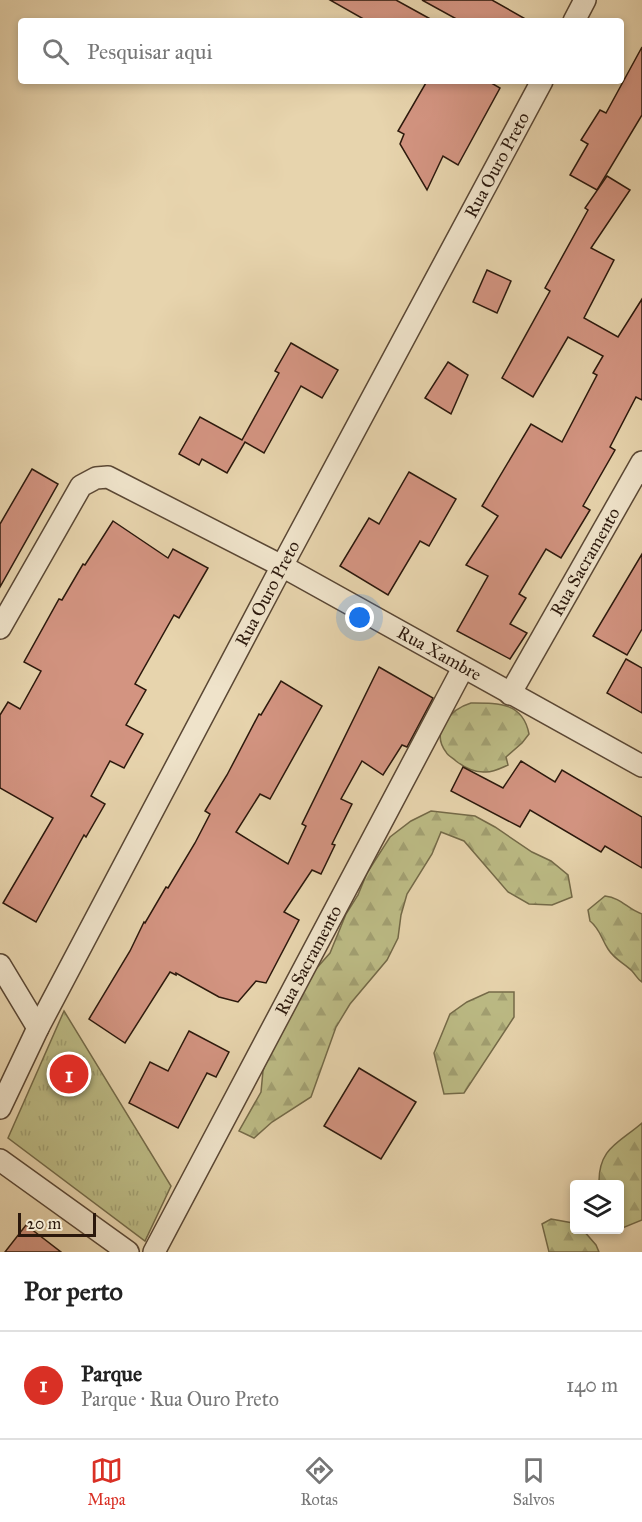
<!DOCTYPE html>
<html lang="pt">
<meta charset="utf-8">
<style>
body{margin:0;font-family:"IM FELL Great Primer",serif;background:#f2f2f2;color:#222}
.controls{position:absolute;right:18px;bottom:18px;display:grid;overflow:hidden;border-radius:6px;box-shadow:0 3px 9px #0003}
.controls button{width:54px;height:54px;display:grid;place-items:center;padding:0;border:0;border-bottom:2px solid #e0e0e0;background:#fff;color:#222;font:30px sans-serif}
.scale{position:absolute;left:18px;bottom:15px;width:78px;box-sizing:border-box;padding-left:6px;border:3px solid #2b180c;border-top:0;font-size:16px;line-height:21px;white-space:nowrap;color:#2b180c;-webkit-text-stroke:4px #efe3ca;paint-order:stroke}
.you{position:absolute;left:360px;top:618px;width:21px;height:21px;margin:-15px;border:4px solid #fff;border-radius:50%;background:#1a73e8;box-shadow:0 0 0 9px #1a73e833}
.badge{display:grid;place-items:center;width:39px;height:39px;border-radius:50%;background:#d93025;color:#fff;font-size:20px;font-weight:700}
.pin{position:absolute;translate:-50% -50%;border:3px solid #fff;box-shadow:0 2px 6px #0006}
.list{margin:0;padding:0;list-style:none}
h2{display:flex;justify-content:space-between;align-items:center;height:78px;margin:0;padding:0 24px;font-size:26px}
h2 small{font-size:20px;font-weight:400;color:#767676}
.list li{display:grid;grid-template-columns:39px 1fr auto;gap:18px;align-items:center;box-sizing:border-box;height:108px;padding:0 24px;border-top:2px solid #e0e0e0}
.list b{display:block;font-size:22px;white-space:nowrap}
.list p{margin:0;font-size:20px;white-space:nowrap;color:#767676}
.list em{font-size:20px;font-style:normal;color:#767676}
.icon{flex:none;width:33px;height:33px;fill:none;stroke:currentColor;stroke-width:2;stroke-linecap:round;stroke-linejoin:round}
.map{position:relative;flex:none;width:642px;height:1252px;overflow:hidden}
.search{position:absolute;background:#fff;box-shadow:0 3px 9px #0003;left:18px;right:18px;top:18px;height:66px;display:flex;align-items:center;gap:15px;box-sizing:border-box;padding:0 21px;border-radius:6px;color:#767676;font-size:22px}
.sheet{height:186px;background:#fff}
nav{display:flex;justify-content:space-around;align-items:center;box-sizing:border-box;height:84px;border-top:2px solid #e0e0e0;background:#fff;font-size:16px;color:#767676}
nav a{display:grid;justify-items:center;gap:3px}
nav .on{color:#d93025}
.map>svg:first-child{display:block}
.grass{fill:url(#grass-tufts);stroke:#746a48;stroke-width:1.5}
.forest{fill:url(#forest-firs);stroke:#746a48;stroke-width:1.5}
.building{fill:#d39481;stroke:#2b180c;stroke-width:1.5}
.lines{fill:none;stroke-linecap:round;stroke-linejoin:round}
.minor-casing{stroke:#5a4734;stroke-width:24}
.minor{stroke:#efe3ca;stroke-width:21}
.labels{text-anchor:middle;dominant-baseline:central;stroke-width:5;stroke-linejoin:round;paint-order:stroke}
.street-label{font-size:18px;fill:#2b180c;stroke:#efe3ca}
</style>
<div class="map">
<svg width="642" height="1252" viewBox="0 0 642 1252">
<defs>
<pattern id="grass-tufts" width="24" height="20" patternUnits="userSpaceOnUse" patternTransform="scale(1.5)"><rect width="24" height="20" fill="#bcbb85"/><path d="M3 7l-1-3M5 7V3M7 7l1-3M15 17l-1-3M17 17v-4M19 17l1-3" fill="none" stroke="#a2a072"/></pattern>
<pattern id="forest-firs" width="22" height="20" patternUnits="userSpaceOnUse" patternTransform="scale(1.5)"><rect width="22" height="20" fill="#bcbb85"/><path d="M5 1l3.5 6h-7zM16 11l3.5 6h-7z" fill="#a2a072"/></pattern>
</defs>
<rect width="100%" height="100%" fill="#e7d4ad"/>
<filter id="stains"><feTurbulence type="fractalNoise" baseFrequency=".00333" numOctaves="4"/><feColorMatrix values="0 0 0 0 .2 0 0 0 0 .09 0 0 0 0 .02 0 0 0 .5 -.17"/></filter>
<radialGradient id="worn" r=".72"><stop offset=".6" stop-color="#630" stop-opacity="0"/><stop offset="1" stop-color="#630" stop-opacity=".3"/></radialGradient>
<!-- grass -->
<polygon class="grass" points="64,1011 171,1186 145,1241 8,1138"/>
<!-- forest -->
<g class="forest">
<path d="M471,703C498,703 523,702 529,734L522,743L506,757L508,765C501,768 494,772 486,772C474,773 465,768 456,761C453,758 448,756 446,752C430,731 451,709 471,703Z"/>
<polygon points="431,811 475,816 495,827 532,852 551,861 568,875 572,897 552,905 529,904 508,892 464,841 441,832 432,854 407,894 401,915 398,938 387,960 350,1004 336,1027 311,1097 272,1122 254,1138 239,1131 261,1092 263,1071 270,1049 315,970 330,953 346,914 358,895 367,873 390,837 411,821"/>
<path d="M605,896C622,898 627,909 642,914V982C637,979 636,975 632,971C624,963 615,960 608,949C601,938 600,929 590,921L588,910Z"/>
<polygon points="489,992 514,992 514,1017 464,1093 444,1094 434,1053 450,1014 467,1002"/>
<path d="M642,1123V1220L620,1229V1184H599C598,1148 619,1143 642,1123Z"/>
<polygon points="551,1219 573,1223 574,1224 574,1230 583,1230 596,1245 599,1252 549,1252 542,1224"/>
</g>
<!-- building -->
<g class="building">
<polygon points="330,0 396,0 434,21 367,21"/>
<polygon points="422,0 492,0 529,21 460,21"/>
<polygon points="642,47 642,115 597,190 570,175 588,144 581,140 600,110 606,113"/>
<polygon points="427,81 488,81 500,88 458,165 443,156 427,190 400,144 404,134 398,131"/>
<polygon points="607,176 630,190 591,248 614,260 584,318 618,337 642,299 642,400 636,397 610,447 615,450 583,506 590,510 561,558 546,549 519,594 526,598 510,624 527,633 510,659 457,631 488,576 466,565 498,516 482,506 531,424 562,442 597,375 593,373 603,356 568,337 533,397 502,378 550,291 545,288 588,210 585,208"/>
<polygon points="487,270 511,281 497,313 473,302"/>
<polygon points="291,343 338,370 322,398 301,386 264,453 245,442 227,473 202,459 199,465 179,454 200,417 242,440 279,373 275,371"/>
<polygon points="448,362 468,375 451,414 425,398"/>
<polygon points="32,469 58,484 0,587 0,524"/>
<polygon points="409,472 456,499 429,546 420,541 388,595 340,566 369,518 379,524"/>
<polygon points="113,521 168,558 173,549 208,568 179,618 174,615 135,684 146,690 126,725 143,734 124,768 110,761 91,796 105,804 86,837 84,835 36,922 3,903 53,818 0,788 0,715 8,702 20,709 41,671 24,662 59,599 62,600 83,564 85,565"/>
<polygon points="642,554 642,629 627,655 593,636"/>
<polygon points="626,659 642,668 642,713 607,693"/>
<polygon points="379,667 433,698 407,747 402,745 383,775 362,761 341,799 352,804 332,844 335,845 321,874 312,870 284,912 299,920 266,983 256,981 238,1002 219,997 176,973 176,975 170,972 125,1043 89,1019 130,951 144,922 145,923 166,887 168,888 195,843 210,814 205,811 227,775 259,714 261,715 281,681 322,706 270,799 260,794 236,832 288,864 306,826 302,824"/>
<polygon points="521,761 555,782 562,770 642,817 642,868 605,846 601,852 530,810 520,827 451,791 463,767 503,788"/>
<polygon points="189,1031 229,1052 216,1077 207,1073 178,1128 129,1103 150,1062 168,1071"/>
<polygon points="359,1068 416,1102 381,1159 324,1126"/>
<polygon points="26,1225 61,1252 5,1252"/>
</g>
<g class="lines">
<!-- minor casing -->
<g class="minor-casing">
<g id="minor">
<polyline points="574,21 585,0"/>
<path id="s1" d="M0,628L81,486L96,478L108,477L282,566L642,766"/>
<path id="s2" d="M510,694L642,462"/>
<polyline points="0,965 38,1028"/>
<path id="s3" d="M0,1108L38,1028L282,566L542,81"/>
<polyline points="0,1160 128,1252"/>
<path id="s4" d="M154,1252L463,668"/>
</g>
</g>
<!-- minor -->
<use href="#minor" class="minor"/>
</g>
<g class="labels">
<!-- street labels -->
<g class="street-label">
<text stroke="none"><textPath href="#s3" startOffset="1066">Rua Ouro Preto</textPath></text>
<text stroke="none"><textPath href="#s2" startOffset="152">Rua Sacramento</textPath></text>
<text stroke="none"><textPath href="#s3" startOffset="580">Rua Ouro Preto</textPath></text>
<text stroke="none"><textPath href="#s1" startOffset="568">Rua Xambre</textPath></text>
<text stroke="none"><textPath href="#s4" startOffset="330">Rua Sacramento</textPath></text>
</g>
</g>
<rect width="100%" height="100%" filter="url(#stains)"/>
<rect width="100%" height="100%" fill="url(#worn)"/>
</svg>
<div class="controls">
<button><svg class="icon" aria-label="layers" viewBox="0 0 24 24"><path d="M12 4l9 5-9 5-9-5zM3 14l9 5 9-5"/></svg></button>
</div>
<div class="scale">20 m</div>
<div class="you"></div>
<div class="pin badge" style="left:69px;top:1074px">1</div>
<div class="search"><svg class="icon" aria-label="search" viewBox="0 0 24 24"><circle cx="10" cy="10" r="6"/><path d="M15 15l6 6"/></svg>Pesquisar aqui</div>
</div>
<section class="sheet">
<h2>Por perto<small></small></h2>
<ul class="list">
<li><span class="badge">1</span><div><b>Parque</b><p>Parque · Rua Ouro Preto</p></div><em>140 m</em></li>
</ul>
</section>
<nav>
<a class="on"><svg class="icon" aria-label="map" viewBox="0 0 24 24"><path d="M3 6l6-2 6 2 6-2v14l-6 2-6-2-6 2zM9 4v14M15 6v14"/></svg>Mapa</a>
<a><svg class="icon" aria-label="directions" viewBox="0 0 24 24"><path d="M12 3l9 9-9 9-9-9zM9 14v-3h6M13 9l2 2-2 2"/></svg>Rotas</a>
<a><svg class="icon" aria-label="saved" viewBox="0 0 24 24"><path d="M7 4h10v16l-5-4-5 4z"/></svg>Salvos</a>
</nav>
